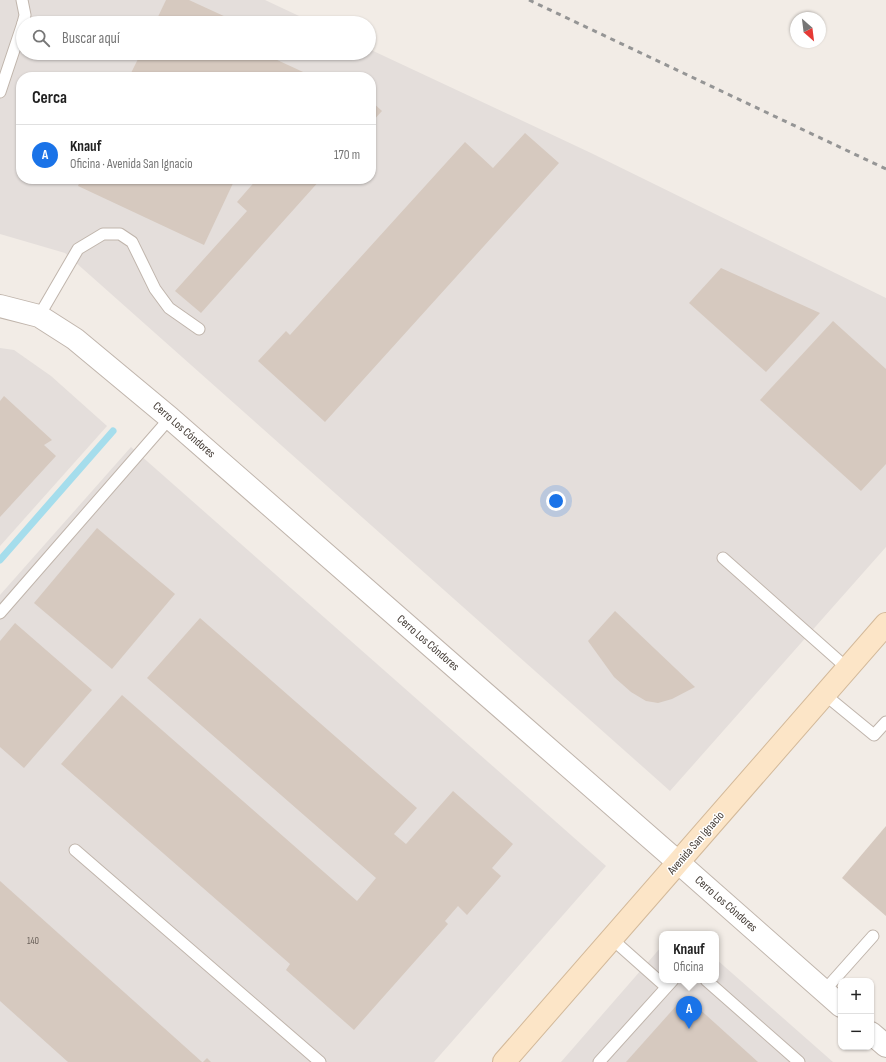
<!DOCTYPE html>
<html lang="es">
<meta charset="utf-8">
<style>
body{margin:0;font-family:"Sofia Sans Condensed",sans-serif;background:#f2f2f2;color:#222}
.controls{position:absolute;right:12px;bottom:12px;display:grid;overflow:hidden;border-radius:8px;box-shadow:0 1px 3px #0004}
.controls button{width:36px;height:36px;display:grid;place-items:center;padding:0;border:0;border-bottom:1px solid #e0e0e0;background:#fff;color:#222;font:20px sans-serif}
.compass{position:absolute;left:790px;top:12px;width:36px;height:36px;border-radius:50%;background:#fff;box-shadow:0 1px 3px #0004;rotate:152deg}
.you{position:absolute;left:556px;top:501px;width:14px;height:14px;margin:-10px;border:3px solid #fff;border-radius:50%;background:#1a73e8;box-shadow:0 0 0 6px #1a73e833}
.badge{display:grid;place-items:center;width:26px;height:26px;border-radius:50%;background:#1a73e8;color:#fff;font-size:13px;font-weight:700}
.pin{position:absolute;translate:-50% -33px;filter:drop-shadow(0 1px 2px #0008)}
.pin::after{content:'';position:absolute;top:21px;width:14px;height:12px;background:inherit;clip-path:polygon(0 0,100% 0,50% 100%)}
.popup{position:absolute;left:659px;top:931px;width:60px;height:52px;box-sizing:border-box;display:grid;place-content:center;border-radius:8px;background:#fff;filter:drop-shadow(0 1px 3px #0005);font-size:13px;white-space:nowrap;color:#767676}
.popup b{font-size:15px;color:#222}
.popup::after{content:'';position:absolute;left:50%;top:100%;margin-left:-8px;border:8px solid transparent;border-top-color:#fff}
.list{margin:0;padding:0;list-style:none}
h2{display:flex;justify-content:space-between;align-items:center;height:52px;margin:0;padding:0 16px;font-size:17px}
h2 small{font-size:13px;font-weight:400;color:#767676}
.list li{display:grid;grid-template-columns:26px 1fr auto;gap:12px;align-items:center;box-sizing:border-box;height:60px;padding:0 16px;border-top:1px solid #e0e0e0}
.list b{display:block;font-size:15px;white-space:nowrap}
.list p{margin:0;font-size:13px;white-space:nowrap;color:#767676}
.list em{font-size:13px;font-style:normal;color:#767676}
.icon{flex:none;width:22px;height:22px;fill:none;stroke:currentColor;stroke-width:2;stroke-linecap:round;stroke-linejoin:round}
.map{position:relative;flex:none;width:886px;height:1062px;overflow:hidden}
.search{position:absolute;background:#fff;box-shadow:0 1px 3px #0004;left:16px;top:16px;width:360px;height:44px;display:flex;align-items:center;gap:10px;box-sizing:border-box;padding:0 14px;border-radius:22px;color:#767676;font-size:15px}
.panel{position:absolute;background:#fff;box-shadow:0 1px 3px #0004;left:16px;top:72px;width:360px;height:112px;border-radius:16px}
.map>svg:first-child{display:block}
.industrial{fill:#e4dedb;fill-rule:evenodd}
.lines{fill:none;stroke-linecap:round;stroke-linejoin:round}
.stream{stroke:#a5ddec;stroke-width:7}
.building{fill:#d6c9bf}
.service-casing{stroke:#c0b5ac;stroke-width:13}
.minor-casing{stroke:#c0b5ac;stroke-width:24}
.tertiary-casing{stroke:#c0b5ac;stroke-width:24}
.secondary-casing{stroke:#d3b99a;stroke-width:24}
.service{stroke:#fff;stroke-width:11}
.minor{stroke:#fff;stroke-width:22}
.tertiary{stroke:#fff;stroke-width:22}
.secondary{stroke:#fce5c7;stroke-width:22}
.rail{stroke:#959595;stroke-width:3;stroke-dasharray:5 5;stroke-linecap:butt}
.labels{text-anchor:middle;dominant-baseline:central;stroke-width:3;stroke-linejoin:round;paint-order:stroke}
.number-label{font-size:10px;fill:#685f58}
.street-label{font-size:12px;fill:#443c36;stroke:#fff}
</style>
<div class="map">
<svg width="886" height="1062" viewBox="0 0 886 1062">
<rect width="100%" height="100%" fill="#f2ece6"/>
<!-- industrial -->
<g class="industrial">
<path d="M0,0H265L314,23H23V53H369V49L591,153L886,298V547L670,791L65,253L0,234ZM21,77H371V179H21Z"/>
<polygon points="0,348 14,350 51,376 107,426 0,546"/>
<polygon points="131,447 606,866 434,1062 0,1062 0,595"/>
<polygon points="662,946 662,980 716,980 716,959 833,1062 561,1062"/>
</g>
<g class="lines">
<!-- stream -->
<polyline class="stream" points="0,560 113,431"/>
</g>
<!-- building -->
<g class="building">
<polygon points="166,0 189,0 239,23 155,23"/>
<polygon points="141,53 262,53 314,77 129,77"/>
<polygon points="371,101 382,111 371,123"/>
<polygon points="525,133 559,163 325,422 258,361 286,331 290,335 465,142 493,168"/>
<polygon points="81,179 235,179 204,245 78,186"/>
<polygon points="257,179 321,179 201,313 175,291 247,211 237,202"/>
<polygon points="721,268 820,313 766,372 689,303"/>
<polygon points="833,321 886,369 886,464 861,491 760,400"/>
<polygon points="4,396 52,440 44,445 56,456 0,517 0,401"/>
<polygon points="97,528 175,594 112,669 34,603"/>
<polygon points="615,611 695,687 672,699 658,703 646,701 631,692 614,677 588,641"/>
<polygon points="200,618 417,808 394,834 406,844 453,791 513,844 492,868 501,876 467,915 458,906 445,921 448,924 354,1030 286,970 290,964 61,764 122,695 357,901 376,878 147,678"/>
<polygon points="15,623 92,690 24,768 0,747 0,641"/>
<polygon points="886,826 886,916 842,878"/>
<polygon points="0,881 202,1062 68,1062 0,1001"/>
<polygon points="685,996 758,1062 626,1062"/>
<polygon points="207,1058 211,1062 203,1062"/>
</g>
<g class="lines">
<!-- service casing -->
<g class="service-casing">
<g id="service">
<polyline points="22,0 25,15 23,23"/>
<polyline points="0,92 23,23"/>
<polyline points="39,316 78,249 103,234 120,234 132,242 155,289 169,308 199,329"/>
<polyline points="723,558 847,668"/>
<polyline points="0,613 170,418"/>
<polyline points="824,694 874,735 886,722"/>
<polyline points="75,850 320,1062"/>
<polyline points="612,939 666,987"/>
<polyline points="706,980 799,1062"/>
<polyline points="824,991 873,936"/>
<polyline points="599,1062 673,980"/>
</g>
</g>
<!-- minor casing -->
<g class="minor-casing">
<polyline id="minor" points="0,306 39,316 75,339 170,418 679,863"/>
</g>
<!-- tertiary casing -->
<g class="tertiary-casing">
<g id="tertiary">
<polyline points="679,863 841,1006"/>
<polyline points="871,1033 886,1046"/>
</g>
</g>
<!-- secondary casing -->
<g class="secondary-casing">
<polyline id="secondary" points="504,1062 886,624"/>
</g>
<!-- service -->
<use href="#service" class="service"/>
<!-- minor -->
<use href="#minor" class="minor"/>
<!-- tertiary -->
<use href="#tertiary" class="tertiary"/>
<!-- secondary -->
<use href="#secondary" class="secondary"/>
<!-- rail -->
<polyline class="rail" points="529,0 886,169"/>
</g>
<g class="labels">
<!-- number labels -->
<g class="number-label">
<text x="33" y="941">140</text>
</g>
<!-- street labels -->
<g class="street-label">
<text transform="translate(184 430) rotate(41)">Cerro Los Cóndores</text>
<text transform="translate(428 643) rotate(41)">Cerro Los Cóndores</text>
<text transform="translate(696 843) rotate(-49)">Avenida San Ignacio</text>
<text transform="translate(726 904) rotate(41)">Cerro Los Cóndores</text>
</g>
</g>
</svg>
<div class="controls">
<button>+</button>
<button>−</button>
</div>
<svg class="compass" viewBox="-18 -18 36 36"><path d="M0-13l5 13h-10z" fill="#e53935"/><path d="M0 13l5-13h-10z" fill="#767676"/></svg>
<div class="you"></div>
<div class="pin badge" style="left:689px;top:1029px">A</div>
<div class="popup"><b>Knauf</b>Oficina</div>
<div class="search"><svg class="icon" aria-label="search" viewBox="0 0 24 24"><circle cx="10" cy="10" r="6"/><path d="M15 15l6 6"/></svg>Buscar aquí</div>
<section class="panel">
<h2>Cerca<small></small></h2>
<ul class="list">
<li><span class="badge">A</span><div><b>Knauf</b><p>Oficina · Avenida San Ignacio</p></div><em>170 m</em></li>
</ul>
</section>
</div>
